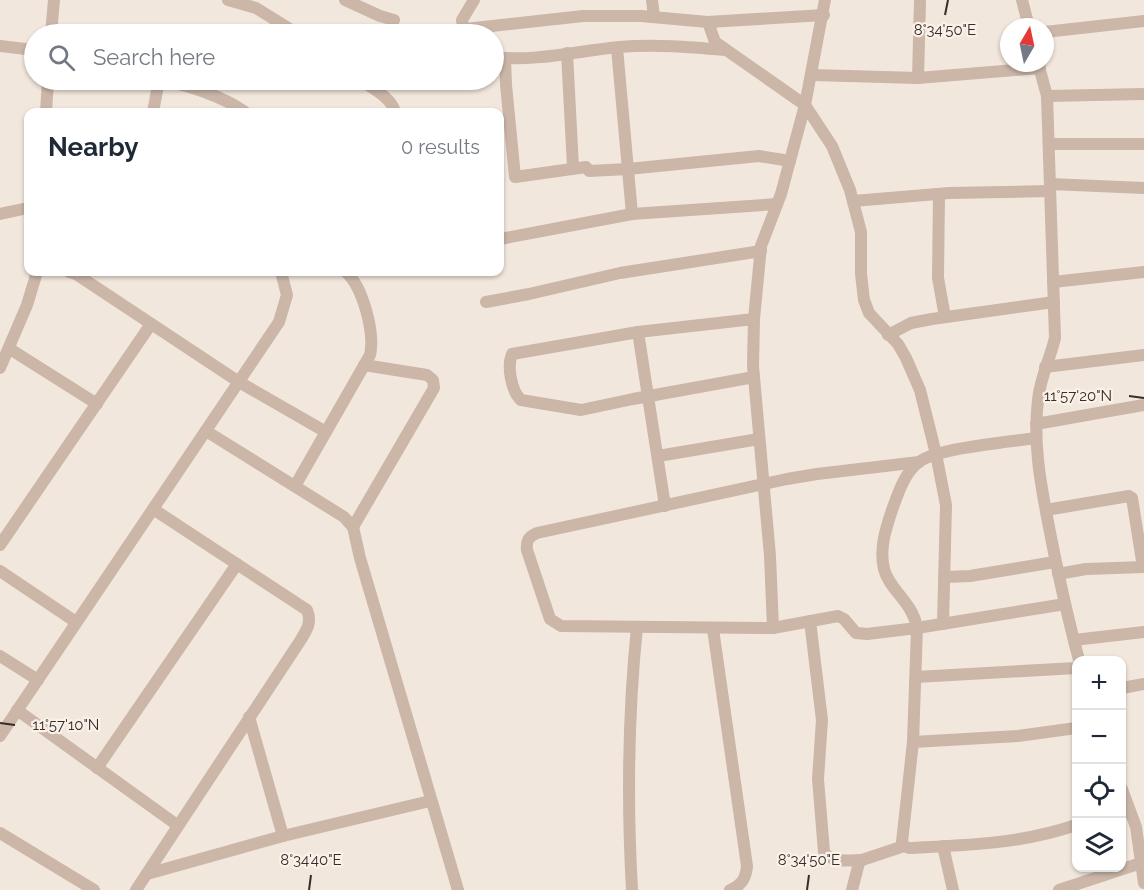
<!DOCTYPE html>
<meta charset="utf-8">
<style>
body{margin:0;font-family:Raleway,sans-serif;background:#f2f2f3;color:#1f2937}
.controls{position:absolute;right:18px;bottom:18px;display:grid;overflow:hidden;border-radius:12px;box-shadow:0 2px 4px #0004}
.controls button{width:54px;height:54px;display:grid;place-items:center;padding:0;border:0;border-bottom:2px solid #e0e1e3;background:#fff;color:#1f2937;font:30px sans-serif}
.compass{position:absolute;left:1000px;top:18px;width:54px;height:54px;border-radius:50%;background:#fff;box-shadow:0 2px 4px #0004;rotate:9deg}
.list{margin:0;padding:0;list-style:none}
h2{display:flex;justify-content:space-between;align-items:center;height:78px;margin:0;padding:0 24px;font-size:26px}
h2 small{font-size:20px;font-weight:400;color:#747a83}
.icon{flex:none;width:33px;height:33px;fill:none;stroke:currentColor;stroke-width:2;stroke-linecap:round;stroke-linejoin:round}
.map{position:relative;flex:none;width:1144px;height:890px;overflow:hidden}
.search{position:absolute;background:#fff;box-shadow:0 2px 4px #0004;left:24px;top:24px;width:480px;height:66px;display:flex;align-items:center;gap:15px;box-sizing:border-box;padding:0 21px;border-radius:33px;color:#747a83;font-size:22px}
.panel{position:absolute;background:#fff;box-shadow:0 2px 4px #0004;left:24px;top:108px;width:480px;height:168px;border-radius:12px}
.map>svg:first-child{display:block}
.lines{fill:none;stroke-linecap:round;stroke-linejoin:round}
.minor{stroke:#cbb6a8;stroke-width:12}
.ticks{fill:none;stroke:#372c28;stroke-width:2}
.ticks-label{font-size:15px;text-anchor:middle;fill:#372c28;stroke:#faf1e9;stroke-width:4.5;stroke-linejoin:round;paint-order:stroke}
</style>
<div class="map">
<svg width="1144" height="890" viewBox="0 0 1144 890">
<rect width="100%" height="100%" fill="#f2e7dc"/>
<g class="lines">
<!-- minor -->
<g class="minor">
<polyline points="228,0 256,8 298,34"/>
<polyline points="345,0 380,16 394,20"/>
<polyline points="474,0 462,20 463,27 465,29 583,16 641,16 708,22 824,15"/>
<polyline points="652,0 654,17"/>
<polyline points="1022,0 1029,27"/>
<polyline points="708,22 715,42 805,105 832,146 850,190 861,232 861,274 864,300 869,313 898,344 906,358 920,390 936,454 946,505 943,624"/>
<polyline points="1045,32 1144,21"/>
<polyline points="51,34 54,0"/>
<polyline points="0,46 34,50"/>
<polyline points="617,48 632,214"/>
<polyline points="567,53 573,167"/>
<path d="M494,57C535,62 577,51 619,47C654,44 690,47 725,50"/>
<polyline points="505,59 506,85 515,177 586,167 589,171 628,169 759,156 790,161"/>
<path d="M1038,63L1047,96L1055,338C1050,359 1040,378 1038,400C1033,441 1040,481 1048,522C1057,569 1067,615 1079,660"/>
<polyline points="812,75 918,78 1040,68"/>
<polyline points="918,78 920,0"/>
<path d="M162,80C192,87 220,95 245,112"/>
<path d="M360,80C372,88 392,98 395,112"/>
<polyline points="1047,96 1144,94"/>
<polyline points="46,112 48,80"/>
<polyline points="153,112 159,80"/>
<polyline points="1049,144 1144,144"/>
<polyline points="1050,184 1144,188"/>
<polyline points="939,194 938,278 945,317"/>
<polyline points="853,201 949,193 1050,191"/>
<polyline points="0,214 28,208"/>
<polyline points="500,239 632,214 777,204"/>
<polyline points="69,272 76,274 239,382 326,432"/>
<polyline points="1053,282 1144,272"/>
<polyline points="486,302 529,294 620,273 761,251"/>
<polyline points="638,332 665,506"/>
<polyline points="888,335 911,323 932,319 1054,302"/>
<polyline points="10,349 97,404"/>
<polyline points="1045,367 1144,355"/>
<polyline points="0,368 27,305 37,272"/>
<path d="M754,377L633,399L581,410L521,400C511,391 507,366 512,354L638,332L754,319"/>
<polyline points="1036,424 1144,405"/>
<polyline points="206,431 344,517 353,527 360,558 458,890"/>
<path d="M1036,438C1010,442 937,448 919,462C904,473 898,494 892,510C886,528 879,549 884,569C889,590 913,602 917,628L913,742L902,842L904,846L909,848C967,845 1021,844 1076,825"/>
<polyline points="658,456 759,439"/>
<path d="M919,462L817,474L787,479L537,533C528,537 526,541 527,550L550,619L561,626L773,628L838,616L844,619L856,633L867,634L917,628L1065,604"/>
<path d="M295,486L370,355C375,333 363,287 346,272"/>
<polyline points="1046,510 1129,496 1132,498 1143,567"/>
<polyline points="353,527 434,388 433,380 427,375 364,365"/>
<polyline points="0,545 151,324"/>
<polyline points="0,571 76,622"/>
<polyline points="1058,574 1086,569 1144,567"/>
<polyline points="945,577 970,576 1055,562"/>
<path d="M810,621L822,720L818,779L824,852C833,864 850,860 862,860"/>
<polyline points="773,628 770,556 753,366 754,319 761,246 781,194 805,105 825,0"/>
<path d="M713,629L747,866C746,878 742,885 730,890"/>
<polyline points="1074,640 1144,632"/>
<polyline points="0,656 38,680"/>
<polyline points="916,677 1076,668"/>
<polyline points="1122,688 1144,684"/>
<polyline points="17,710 177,825"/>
<polyline points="249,717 283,836"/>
<polyline points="0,736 279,322 287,295 281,272"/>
<polyline points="913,742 1018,736 1076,728"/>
<polyline points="97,768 237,564"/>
<polyline points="1122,789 1136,827 1144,883"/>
<polyline points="0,833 94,890"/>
<polyline points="943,846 953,890"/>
<polyline points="147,874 283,836 430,801"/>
<path d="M136,890L300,641C307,630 312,622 307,610L153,509"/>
<path d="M632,890C627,802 628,715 637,627"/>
<polyline points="852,890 859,863 862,860 904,846"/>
<polyline points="1059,890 1141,863"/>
</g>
</g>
<!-- ticks -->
<path class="ticks" d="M945,15L948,0M1129,396L1144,398M0,723L15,725M309,890L311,875M807,890L809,875"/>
<g class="ticks-label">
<text x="945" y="35">8°34'50"E</text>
<text x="1078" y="401">11°57'20"N</text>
<text x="66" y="730">11°57'10"N</text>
<text x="311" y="865">8°34'40"E</text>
<text x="809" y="865">8°34'50"E</text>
</g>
</svg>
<div class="controls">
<button>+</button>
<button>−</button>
<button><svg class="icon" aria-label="locate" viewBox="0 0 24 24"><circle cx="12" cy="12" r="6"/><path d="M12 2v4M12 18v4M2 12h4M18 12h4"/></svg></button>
<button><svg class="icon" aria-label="layers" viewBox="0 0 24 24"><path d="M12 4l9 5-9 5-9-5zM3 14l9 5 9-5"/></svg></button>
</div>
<svg class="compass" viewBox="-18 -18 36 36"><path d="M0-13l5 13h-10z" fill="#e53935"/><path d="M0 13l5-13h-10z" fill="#747a83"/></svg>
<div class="search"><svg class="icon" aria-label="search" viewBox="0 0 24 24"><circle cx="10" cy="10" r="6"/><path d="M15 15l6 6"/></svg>Search here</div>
<section class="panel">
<h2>Nearby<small>0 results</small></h2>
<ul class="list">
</ul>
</section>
</div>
